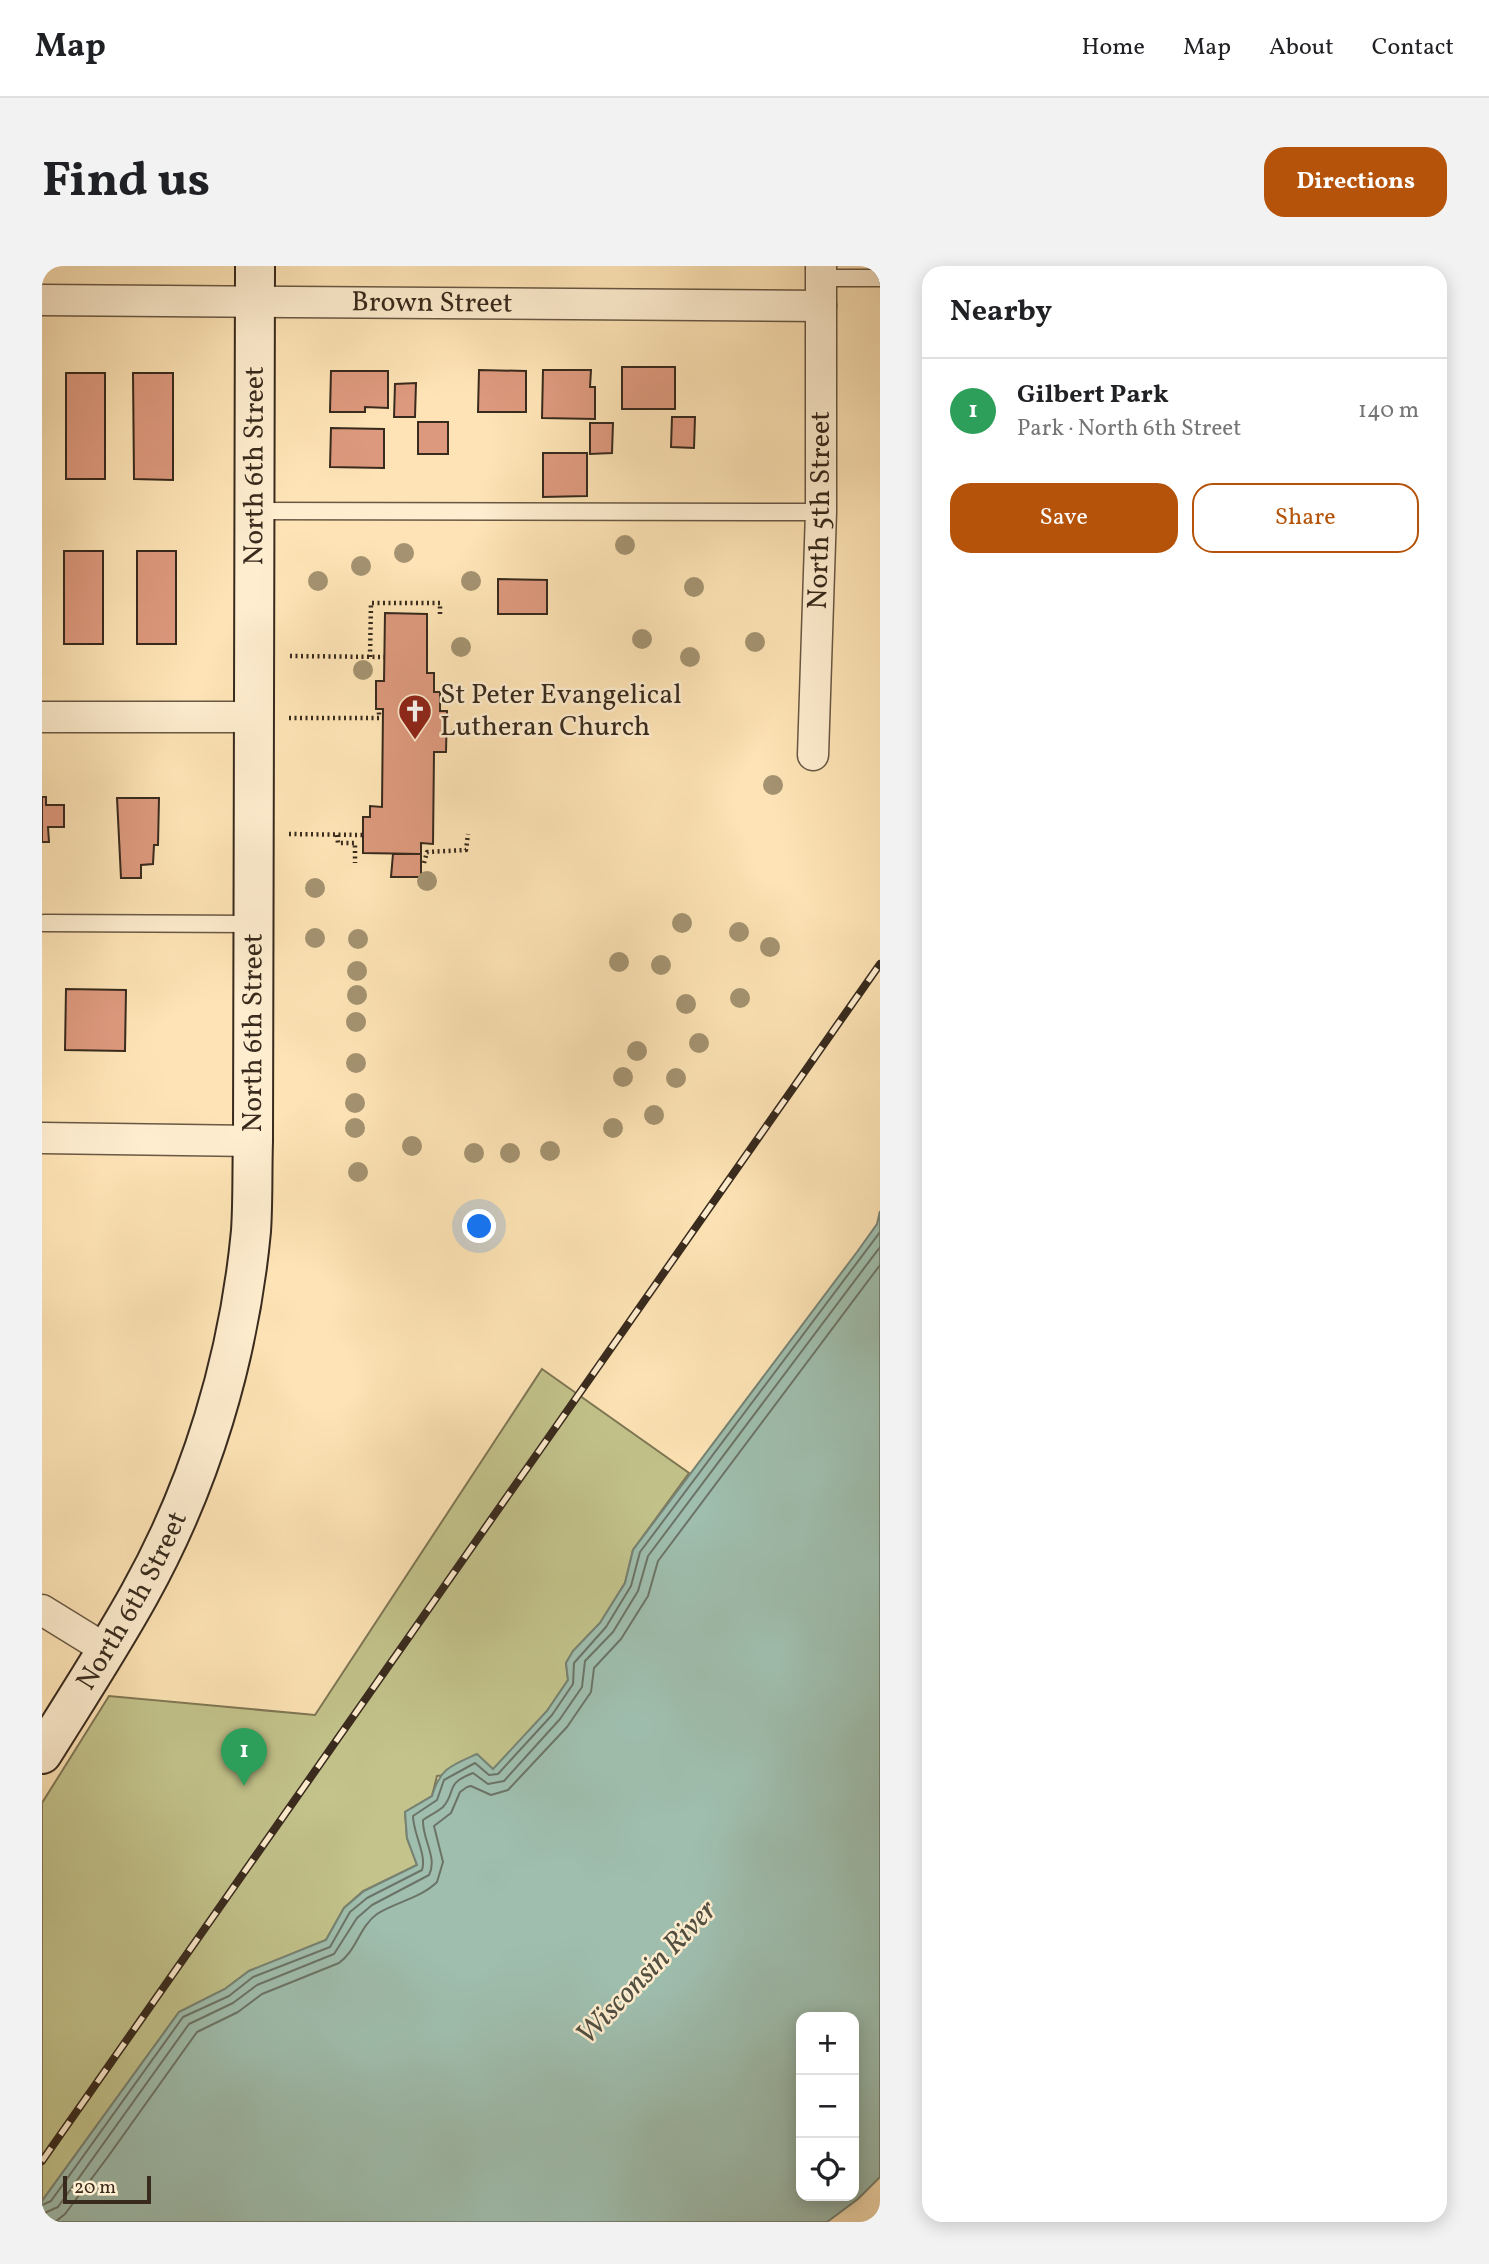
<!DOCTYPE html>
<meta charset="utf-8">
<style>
body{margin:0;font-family:Vollkorn,serif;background:#f2f2f2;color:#202124}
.controls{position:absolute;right:21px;bottom:21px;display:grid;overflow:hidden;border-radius:14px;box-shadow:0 4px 18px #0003}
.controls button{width:63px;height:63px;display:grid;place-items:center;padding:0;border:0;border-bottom:2px solid #e0e0e0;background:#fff;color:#202124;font:35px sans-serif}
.scale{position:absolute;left:21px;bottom:18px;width:88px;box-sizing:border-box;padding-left:7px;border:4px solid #382a1d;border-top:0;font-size:19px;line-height:24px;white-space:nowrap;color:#382a1d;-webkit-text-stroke:5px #feedcf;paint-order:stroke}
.you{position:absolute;left:438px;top:961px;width:24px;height:24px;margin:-18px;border:5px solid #fff;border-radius:50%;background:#1a73e8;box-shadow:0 0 0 10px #1a73e833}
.badge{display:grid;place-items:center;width:46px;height:46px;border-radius:50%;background:#b45309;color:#fff;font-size:23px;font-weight:700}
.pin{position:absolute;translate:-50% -58px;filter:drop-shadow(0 2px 4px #0008)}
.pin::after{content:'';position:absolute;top:37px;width:24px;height:21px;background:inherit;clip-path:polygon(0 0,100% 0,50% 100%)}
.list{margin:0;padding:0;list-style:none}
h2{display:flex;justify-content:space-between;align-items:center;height:91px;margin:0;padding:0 28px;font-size:30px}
h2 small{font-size:23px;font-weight:400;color:#757577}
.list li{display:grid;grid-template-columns:46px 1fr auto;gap:21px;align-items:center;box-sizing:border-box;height:105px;padding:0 28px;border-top:2px solid #e0e0e0}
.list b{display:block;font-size:26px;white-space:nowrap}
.list p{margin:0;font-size:23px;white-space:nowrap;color:#757577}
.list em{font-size:23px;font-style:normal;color:#757577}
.actions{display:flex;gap:14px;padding:21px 28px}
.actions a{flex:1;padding:16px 0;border:2px solid #b45309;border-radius:21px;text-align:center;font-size:24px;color:#b45309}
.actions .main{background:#b45309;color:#fff}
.icon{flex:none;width:38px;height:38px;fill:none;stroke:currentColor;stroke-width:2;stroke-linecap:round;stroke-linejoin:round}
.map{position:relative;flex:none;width:838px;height:1956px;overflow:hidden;border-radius:21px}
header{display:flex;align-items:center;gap:42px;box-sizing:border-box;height:98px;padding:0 35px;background:#fff;border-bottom:2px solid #e0e0e0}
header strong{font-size:33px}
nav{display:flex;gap:38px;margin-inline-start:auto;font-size:24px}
.intro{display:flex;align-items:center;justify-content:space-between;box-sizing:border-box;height:168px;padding:0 42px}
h1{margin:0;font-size:49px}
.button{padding:18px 32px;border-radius:21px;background:#b45309;color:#fff;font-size:24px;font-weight:700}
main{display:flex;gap:42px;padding:0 42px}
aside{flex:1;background:#fff;border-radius:21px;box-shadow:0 4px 18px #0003}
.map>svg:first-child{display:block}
.green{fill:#c3c38b;stroke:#7e7654;stroke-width:2}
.water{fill:#9fbeae;stroke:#768374;stroke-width:2;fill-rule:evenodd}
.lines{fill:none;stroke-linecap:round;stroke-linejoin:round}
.shore{stroke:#6c7466;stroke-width:2}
.building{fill:#dd997d;stroke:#382a1d;stroke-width:2}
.lane-casing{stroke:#695843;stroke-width:19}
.street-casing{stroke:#695843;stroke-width:33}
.secondary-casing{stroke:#382a1d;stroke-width:42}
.path{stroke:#382a1d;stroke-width:4.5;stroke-dasharray:2 3.5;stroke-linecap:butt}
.lane{stroke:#feedcf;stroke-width:16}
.street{stroke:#feedcf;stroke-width:30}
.secondary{stroke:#feedcf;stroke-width:38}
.rail-casing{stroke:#382a1d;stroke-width:8}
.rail{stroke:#feedcf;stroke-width:5;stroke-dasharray:16;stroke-linecap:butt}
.tree{fill:#a49270}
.labels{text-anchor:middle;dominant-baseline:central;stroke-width:5;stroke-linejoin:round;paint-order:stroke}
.street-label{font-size:28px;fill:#382a1d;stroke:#feedcf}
.poi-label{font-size:28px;fill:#382a1d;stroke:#feedcf;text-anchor:start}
.water-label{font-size:30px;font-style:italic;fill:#524f41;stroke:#feedcf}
</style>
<header>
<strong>Map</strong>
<nav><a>Home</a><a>Map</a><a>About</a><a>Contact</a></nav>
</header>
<div class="intro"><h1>Find us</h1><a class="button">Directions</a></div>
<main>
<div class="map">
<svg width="838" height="1956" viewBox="0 0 838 1956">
<rect width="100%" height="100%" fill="#fde3b5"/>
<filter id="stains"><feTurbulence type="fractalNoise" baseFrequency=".00286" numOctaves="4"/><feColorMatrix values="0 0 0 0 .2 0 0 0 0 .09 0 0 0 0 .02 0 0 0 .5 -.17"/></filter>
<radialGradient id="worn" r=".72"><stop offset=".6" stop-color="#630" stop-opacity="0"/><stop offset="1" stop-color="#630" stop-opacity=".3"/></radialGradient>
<!-- green -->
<polygon class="green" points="500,1103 647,1207 591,1284 583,1317 558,1357 531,1385 524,1397 526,1414 505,1445 451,1504 395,1510 390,1530 363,1546 365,1572 375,1599 321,1625 302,1642 284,1674 207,1705 183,1723 137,1746 0,1935 0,1537 67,1430 273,1449"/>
<!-- water -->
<path class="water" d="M838,945V1911L816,1933L785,1956H0V1935L137,1746L183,1723L207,1705L284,1674L302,1642L322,1625L375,1599L365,1572L363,1546L390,1530C398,1502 410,1499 435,1488L451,1503L505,1445L526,1414L524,1397L531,1385L558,1357L583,1317L591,1284L815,986L835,958ZM759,1751H812V1930H759Z"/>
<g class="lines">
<!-- shore -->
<g class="shore">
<path d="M0,1939L9,1935L141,1751L187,1730L211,1711L288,1681L308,1646L325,1632L380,1604C385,1589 371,1567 371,1550L395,1534L402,1514L433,1497L447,1509L456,1508L510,1449L531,1418L532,1397L564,1361L589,1320L598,1286L838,966"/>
<path d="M0,1948L16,1941L147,1758L191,1737L215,1719L292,1688L315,1652L330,1639L387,1609C396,1592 380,1573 381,1554C387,1550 395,1546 401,1541C415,1525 402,1518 431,1507L446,1518L462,1515L518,1453L540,1421L543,1395L571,1366L596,1325L606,1290L838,981"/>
<path d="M13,1956L23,1948L65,1892L155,1766L196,1746L220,1728L297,1697C315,1684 317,1661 335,1648C354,1636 379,1632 395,1616L401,1596L392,1560L409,1547L418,1526L425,1521L429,1520L449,1529L466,1524L525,1461L549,1426L552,1402L579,1373L606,1330L616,1295L838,999"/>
</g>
</g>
<!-- building -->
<g class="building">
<rect x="580" y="101" width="53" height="42"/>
<polygon points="437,104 484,105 484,146 436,146"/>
<polygon points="501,104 549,104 548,121 553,121 553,153 500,152"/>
<polygon points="289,105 346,105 346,142 323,141 323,146 288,146"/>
<rect x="24" y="107" width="39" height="106"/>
<polygon points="91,107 131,107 131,214 92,213"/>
<polygon points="374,117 373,151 352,151 353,118"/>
<polygon points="630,151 653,151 652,182 629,181"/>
<rect x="376" y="156" width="30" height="32"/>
<polygon points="548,157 571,157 570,187 548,188"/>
<polygon points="289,162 342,163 342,202 288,201"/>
<polygon points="501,187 545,187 545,230 501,231"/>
<rect x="22" y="285" width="39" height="93"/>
<rect x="95" y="285" width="39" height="93"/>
<polygon points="456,313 505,314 505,348 456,348"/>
<polygon points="343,347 385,348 385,407 392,407 392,426 398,426 398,445 405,445 404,486 392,486 391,578 379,577 379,588 321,587 321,551 328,551 328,540 340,541 341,443 334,443 334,415 342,415"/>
<polygon points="0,531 4,531 4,539 22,539 22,561 6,561 7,576 0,576"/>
<polygon points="75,532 117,532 116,579 112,579 111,598 99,599 99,612 79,612"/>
<polygon points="351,588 379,588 379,607 382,611 349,611"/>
<polygon points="24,723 84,724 83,785 23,784"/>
</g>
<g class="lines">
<!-- lane casing -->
<g class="lane-casing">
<g id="lane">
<polyline points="779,12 838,12"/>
<polyline points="212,245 779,246"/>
<polyline points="2,657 212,658"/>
</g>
</g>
<!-- street casing -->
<g class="street-casing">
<g id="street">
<path id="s1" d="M0,34L779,40"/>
<polyline points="0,451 213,451"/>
<path id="s2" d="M771,489L779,246V0"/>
<polyline points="0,872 211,875"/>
<polyline points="0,1344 65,1384"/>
</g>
</g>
<!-- secondary casing -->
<g class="secondary-casing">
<g id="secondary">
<path id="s3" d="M0,1488C33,1435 67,1383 97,1329C159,1218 197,1092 209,965C211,935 210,905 211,875L213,0"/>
</g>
</g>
<!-- path -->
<g class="path">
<polyline points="248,390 343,391"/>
<polyline points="328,391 329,337 398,337 398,348"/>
<polyline points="247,452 337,452 337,443"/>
<polyline points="404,465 424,465"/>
<polyline points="247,568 321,569"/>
<polyline points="295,569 296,577 313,577 313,597"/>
<polyline points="382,597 385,586 424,584 426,568"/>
</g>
<!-- lane -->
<use href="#lane" class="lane"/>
<!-- street -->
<use href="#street" class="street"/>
<!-- secondary -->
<use href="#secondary" class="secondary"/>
<!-- rail casing -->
<g class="rail-casing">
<polyline id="rail" points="0,1895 838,698"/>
</g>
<!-- rail -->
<use href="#rail" class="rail"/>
</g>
<!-- trees -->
<g class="tree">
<circle cx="583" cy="279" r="10"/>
<circle cx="362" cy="287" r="10"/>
<circle cx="319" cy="300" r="10"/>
<circle cx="276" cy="315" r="10"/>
<circle cx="429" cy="315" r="10"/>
<circle cx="652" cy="321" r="10"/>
<circle cx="600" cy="373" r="10"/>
<circle cx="713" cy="376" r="10"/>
<circle cx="419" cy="381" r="10"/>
<circle cx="648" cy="391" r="10"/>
<circle cx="321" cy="404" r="10"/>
<circle cx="731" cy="519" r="10"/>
<circle cx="385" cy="615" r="10"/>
<circle cx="273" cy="622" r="10"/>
<circle cx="640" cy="657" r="10"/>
<circle cx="697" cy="666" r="10"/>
<circle cx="273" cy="672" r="10"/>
<circle cx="316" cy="673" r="10"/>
<circle cx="728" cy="681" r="10"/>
<circle cx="577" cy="696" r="10"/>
<circle cx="619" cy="699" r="10"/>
<circle cx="315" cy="705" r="10"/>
<circle cx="315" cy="729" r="10"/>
<circle cx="698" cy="732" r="10"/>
<circle cx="644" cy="738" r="10"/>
<circle cx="314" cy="756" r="10"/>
<circle cx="657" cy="777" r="10"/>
<circle cx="595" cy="785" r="10"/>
<circle cx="314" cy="797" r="10"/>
<circle cx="581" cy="811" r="10"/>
<circle cx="634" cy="812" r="10"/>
<circle cx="313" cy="837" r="10"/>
<circle cx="612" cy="849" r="10"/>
<circle cx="313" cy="862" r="10"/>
<circle cx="571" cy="862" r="10"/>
<circle cx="370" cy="880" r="10"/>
<circle cx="508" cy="885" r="10"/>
<circle cx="432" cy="887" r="10"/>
<circle cx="468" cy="887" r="10"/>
<circle cx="316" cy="906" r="10"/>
</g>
<!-- icons -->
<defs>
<g id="church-pin" transform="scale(1.75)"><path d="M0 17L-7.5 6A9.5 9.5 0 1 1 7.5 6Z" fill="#8f2418" stroke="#feedcf"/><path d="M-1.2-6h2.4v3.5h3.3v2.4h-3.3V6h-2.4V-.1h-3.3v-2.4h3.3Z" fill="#fff"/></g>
</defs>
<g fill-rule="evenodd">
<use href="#church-pin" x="373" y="445"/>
</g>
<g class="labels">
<!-- street labels -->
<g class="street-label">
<text stroke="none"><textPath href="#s1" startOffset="390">Brown Street</textPath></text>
<text stroke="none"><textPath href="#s3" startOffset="1335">North 6th Street</textPath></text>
<text stroke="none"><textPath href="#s2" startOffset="245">North 5th Street</textPath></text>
<text stroke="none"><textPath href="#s3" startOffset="768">North 6th Street</textPath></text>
<text stroke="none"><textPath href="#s3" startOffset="178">North 6th Street</textPath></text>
</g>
<!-- poi labels -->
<g class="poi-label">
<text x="398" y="429">St Peter Evangelical<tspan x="398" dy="32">Lutheran Church</tspan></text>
</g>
<!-- water labels -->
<g class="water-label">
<text transform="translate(605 1707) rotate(-46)">Wisconsin River</text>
</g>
</g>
<rect width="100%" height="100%" filter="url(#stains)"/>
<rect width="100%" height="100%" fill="url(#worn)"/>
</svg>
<div class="controls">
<button>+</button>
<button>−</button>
<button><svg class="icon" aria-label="locate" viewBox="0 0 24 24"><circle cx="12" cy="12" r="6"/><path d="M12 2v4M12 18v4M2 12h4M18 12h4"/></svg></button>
</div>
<div class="scale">20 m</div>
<div class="you"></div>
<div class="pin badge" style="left:202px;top:1520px;background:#2e9e5b">1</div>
</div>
<aside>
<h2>Nearby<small></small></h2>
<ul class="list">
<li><span class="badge" style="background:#2e9e5b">1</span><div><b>Gilbert Park</b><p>Park · North 6th Street</p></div><em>140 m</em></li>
</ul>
<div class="actions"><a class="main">Save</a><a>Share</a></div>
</aside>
</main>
